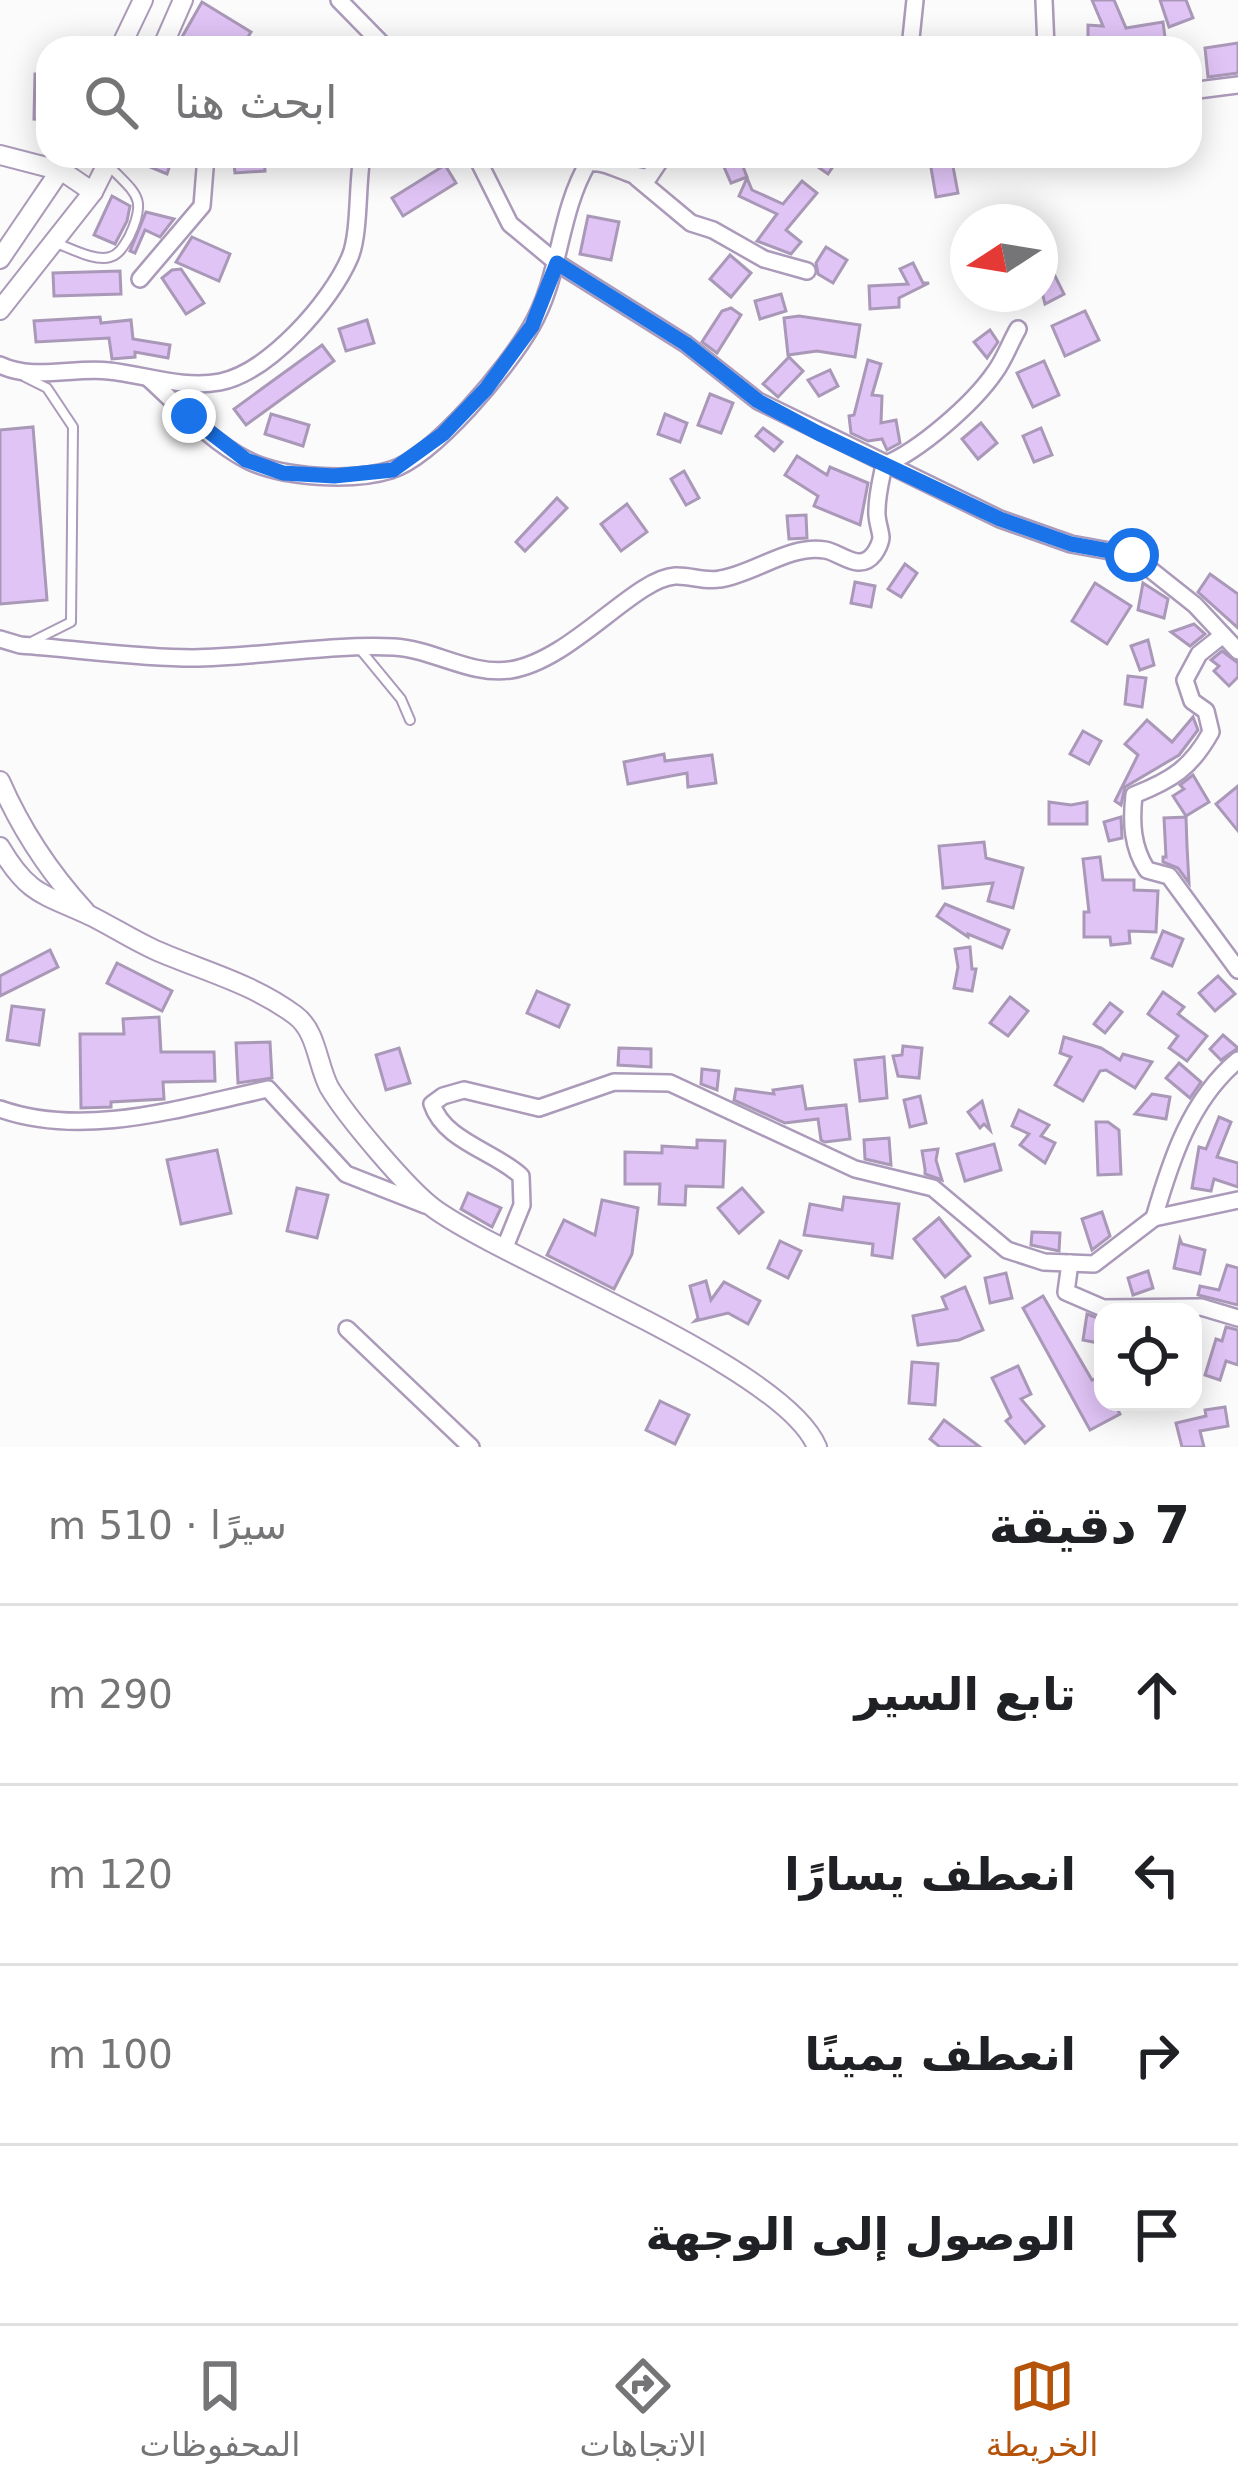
<!DOCTYPE html>
<html lang="ar">
<meta charset="utf-8">
<style>
body{margin:0;font-family:"DejaVu Sans","Noto Naskh Arabic",sans-serif;background:#f2f2f2;color:#202124;direction:rtl}
.controls{position:absolute;right:36px;bottom:36px;display:grid;overflow:hidden;border-radius:24px;box-shadow:0 6px 30px #0003}
.controls button{width:108px;height:108px;display:grid;place-items:center;padding:0;border:0;border-bottom:3px solid #e0e0e0;background:#fff;color:#202124;font:60px sans-serif}
.compass{position:absolute;left:950px;top:204px;width:108px;height:108px;border-radius:50%;background:#fff;box-shadow:0 6px 30px #0003;rotate:258deg}
.stop{position:absolute;width:36px;height:36px;margin:-27px;border:9px solid #1a73e8;border-radius:50%;background:#fff}
.stop.end{background:#1a73e8;border-color:#fff;box-shadow:0 3px 12px #0008}
.list{margin:0;padding:0;list-style:none}
h2{display:flex;justify-content:space-between;align-items:center;height:156px;margin:0;padding:0 48px;font-size:51px}
h2 small{font-size:39px;font-weight:400;color:#757577}
.list li{display:grid;grid-template-columns:78px 1fr auto;gap:36px;align-items:center;box-sizing:border-box;height:180px;padding:0 48px;border-top:3px solid #e0e0e0}
.list b{display:block;font-size:45px;white-space:nowrap}
.list em{font-size:39px;font-style:normal;color:#757577}
.icon{flex:none;width:66px;height:66px;fill:none;stroke:currentColor;stroke-width:2;stroke-linecap:round;stroke-linejoin:round}
.map{position:relative;flex:none;width:1238px;height:1447px;overflow:hidden;direction:ltr}
.search{position:absolute;background:#fff;box-shadow:0 6px 30px #0003;left:36px;right:36px;top:36px;height:132px;display:flex;align-items:center;gap:30px;box-sizing:border-box;padding:0 42px;border-radius:36px;color:#757577;font-size:45px}
.sheet{height:876px;background:#fff}
nav{display:flex;justify-content:space-around;align-items:center;box-sizing:border-box;height:168px;border-top:3px solid #e0e0e0;background:#fff;font-size:33px;color:#757577}
nav a{display:grid;justify-items:center;gap:6px}
nav .on{color:#b45309}
.map>svg:first-child{display:block}
.building{fill:#e0c4f6;stroke:#a998b7;stroke-width:3}
.lines{fill:none;stroke-linecap:round;stroke-linejoin:round}
.service-casing{stroke:#ab9ab9;stroke-width:12}
.minor-casing{stroke:#ab9ab9;stroke-width:20}
.tertiary-casing{stroke:#ab9ab9;stroke-width:22}
.service{stroke:#fff;stroke-width:8}
.minor{stroke:#fff;stroke-width:15}
.tertiary{stroke:#fff;stroke-width:18}
.route{stroke:#1a73e8;stroke-width:15}
</style>
<div class="map">
<svg width="1238" height="1447" viewBox="0 0 1238 1447">
<rect width="100%" height="100%" fill="#fbfbfb"/>
<!-- building -->
<g class="building">
<polygon points="1092,0 1114,0 1126,28 1163,22 1166,45 1088,48 1088,25 1103,26"/>
<polygon points="1160,0 1186,0 1193,18 1169,27"/>
<polygon points="202,2 251,32 241,48 200,48 182,37"/>
<polygon points="1238,43 1238,73 1208,77 1205,48"/>
<polygon points="35,74 48,75 48,120 34,119"/>
<polygon points="124,156 173,156 167,174"/>
<polygon points="233,156 264,156 265,171 235,173"/>
<polygon points="732,156 739,156 747,177 731,183 721,160"/>
<polygon points="802,156 840,156 828,174"/>
<polygon points="929,156 951,156 958,193 936,197"/>
<polygon points="445,165 456,183 403,216 392,198"/>
<polygon points="747,178 752,190 783,204 802,181 817,193 786,230 801,242 791,254 757,241 777,214 739,196"/>
<polygon points="112,196 130,206 127,221 115,244 94,235"/>
<polygon points="146,212 174,219 160,237 145,230 135,253 130,251"/>
<polygon points="588,216 619,222 611,260 580,254"/>
<polygon points="192,237 230,254 219,281 176,262"/>
<polygon points="826,247 847,260 833,283 818,274 816,263"/>
<polygon points="730,255 751,273 731,297 710,279"/>
<polygon points="913,263 923,283 929,283 899,298 899,307 870,309 869,286 908,284 900,269"/>
<polygon points="181,269 204,303 186,314 162,278 172,270"/>
<polygon points="120,271 121,294 54,296 53,273"/>
<polygon points="1055,276 1064,294 1045,304 1040,284"/>
<polygon points="781,294 786,311 760,319 755,301"/>
<polygon points="731,308 741,315 717,353 702,342 722,311"/>
<polygon points="1085,311 1099,340 1065,356 1052,326"/>
<polygon points="799,316 860,325 855,357 817,351 788,355 784,318"/>
<polygon points="100,317 101,323 131,320 133,339 170,345 168,358 135,352 135,357 112,359 109,338 36,342 34,321"/>
<polygon points="367,320 374,343 346,351 339,329"/>
<polygon points="990,330 998,342 987,358 974,342"/>
<polygon points="322,345 334,361 246,425 234,409"/>
<polygon points="789,357 803,371 778,397 763,384"/>
<polygon points="868,360 881,364 872,395 882,396 881,423 896,420 900,443 887,450 882,439 868,441 851,433 849,416 854,415"/>
<polygon points="1044,361 1059,395 1033,407 1017,373"/>
<polygon points="830,370 838,386 819,396 808,380"/>
<polygon points="710,394 733,403 721,433 698,425"/>
<polygon points="271,414 309,425 303,446 265,434"/>
<polygon points="665,414 687,423 680,442 658,434"/>
<polygon points="981,423 997,443 978,459 962,439"/>
<polygon points="33,427 47,600 0,604 0,430"/>
<polygon points="763,428 782,442 774,451 756,436"/>
<polygon points="1041,428 1052,455 1034,462 1023,436"/>
<polygon points="797,456 827,475 830,467 868,483 860,525 814,506 818,496 785,475"/>
<polygon points="684,471 699,498 686,505 671,479"/>
<polygon points="557,498 567,508 525,551 516,542"/>
<polygon points="627,504 647,532 621,551 601,524"/>
<polygon points="806,515 807,538 789,539 787,516"/>
<polygon points="905,564 917,573 901,597 888,589"/>
<polygon points="1210,574 1238,594 1238,628 1198,592"/>
<polygon points="855,582 875,586 871,607 851,603"/>
<polygon points="1095,583 1131,606 1107,644 1072,621"/>
<polygon points="1143,583 1168,599 1164,618 1138,610"/>
<polygon points="1194,624 1205,634 1190,646 1171,632"/>
<polygon points="1148,640 1154,665 1140,670 1131,646"/>
<polygon points="1222,651 1238,663 1238,677 1229,686 1214,671 1219,666 1211,660"/>
<polygon points="1128,676 1146,678 1142,707 1125,704"/>
<polygon points="1193,717 1198,730 1179,755 1125,787 1121,805 1115,801 1138,755 1125,744 1147,720 1172,742"/>
<polygon points="1083,731 1101,741 1089,764 1070,754"/>
<polygon points="664,754 665,761 712,755 716,783 688,787 687,773 628,784 624,762"/>
<polygon points="1193,775 1209,802 1186,816 1173,796 1184,789 1180,785"/>
<polygon points="1238,786 1238,831 1216,804"/>
<polygon points="1049,802 1071,805 1087,802 1087,824 1049,824"/>
<polygon points="1121,817 1122,838 1109,841 1104,822"/>
<polygon points="1186,817 1187,846 1189,883 1178,868 1163,862 1163,857 1166,857 1164,818"/>
<polygon points="984,842 986,858 1023,868 1013,908 988,901 993,883 943,888 939,846"/>
<polygon points="1100,857 1103,880 1134,880 1134,890 1158,891 1156,932 1129,931 1130,943 1111,945 1110,937 1084,937 1084,912 1089,912 1083,859"/>
<polygon points="945,904 1009,930 1002,948 968,934 968,937 937,916"/>
<polygon points="1163,931 1183,939 1172,966 1152,958"/>
<polygon points="970,947 972,969 976,969 972,991 954,988 958,967 955,949"/>
<polygon points="50,950 58,967 0,996 0,976"/>
<polygon points="117,963 172,991 162,1011 107,983"/>
<polygon points="1218,976 1235,994 1215,1011 1199,993"/>
<polygon points="537,991 569,1005 559,1027 527,1013"/>
<polygon points="1163,992 1184,1007 1178,1014 1207,1036 1187,1061 1169,1048 1178,1036 1148,1014"/>
<polygon points="1010,997 1028,1011 1008,1036 990,1023"/>
<polygon points="1110,1003 1122,1012 1105,1033 1094,1024"/>
<polygon points="12,1006 44,1010 39,1045 7,1040"/>
<polygon points="159,1017 161,1052 214,1052 215,1081 163,1082 164,1099 111,1102 111,1107 81,1108 80,1034 124,1034 123,1019"/>
<polygon points="1223,1035 1238,1048 1221,1060 1210,1049"/>
<polygon points="1064,1037 1101,1048 1120,1060 1123,1054 1152,1062 1135,1088 1106,1070 1100,1071 1083,1101 1055,1085 1071,1057 1060,1053"/>
<polygon points="270,1042 272,1078 238,1083 236,1043"/>
<polygon points="903,1046 922,1048 919,1078 898,1076 893,1056 902,1055"/>
<polygon points="399,1048 410,1083 386,1090 376,1055"/>
<polygon points="619,1048 651,1049 651,1067 618,1065"/>
<polygon points="884,1057 887,1098 860,1101 855,1060"/>
<polygon points="1179,1063 1201,1082 1190,1098 1166,1078"/>
<polygon points="702,1069 719,1071 717,1090 701,1084"/>
<polygon points="802,1086 806,1109 846,1105 850,1139 825,1142 821,1140 818,1119 785,1123 734,1100 736,1089 774,1094 773,1090"/>
<polygon points="1152,1094 1170,1097 1166,1119 1135,1114"/>
<polygon points="920,1096 926,1123 910,1127 904,1100"/>
<polygon points="982,1101 990,1130 984,1124 980,1128 968,1112"/>
<polygon points="1019,1110 1049,1125 1041,1136 1055,1143 1045,1163 1020,1145 1029,1134 1012,1126"/>
<polygon points="1219,1117 1231,1122 1217,1157 1238,1163 1238,1187 1214,1179 1211,1191 1192,1188 1199,1147 1206,1149"/>
<polygon points="1096,1122 1108,1122 1119,1130 1121,1174 1098,1175"/>
<polygon points="889,1138 891,1165 865,1159 864,1140"/>
<polygon points="697,1140 725,1141 723,1187 686,1186 685,1205 659,1204 660,1184 625,1184 625,1152 662,1153 662,1146 697,1148"/>
<polygon points="994,1144 1001,1170 965,1181 957,1154"/>
<polygon points="938,1149 936,1160 942,1180 925,1174 925,1169 922,1151"/>
<polygon points="217,1150 231,1213 181,1224 167,1160"/>
<polygon points="297,1188 328,1195 317,1238 287,1231"/>
<polygon points="742,1188 763,1212 739,1233 718,1208"/>
<polygon points="468,1193 501,1208 492,1227 461,1209"/>
<polygon points="844,1197 899,1204 892,1258 872,1255 873,1244 804,1235 810,1204 842,1210"/>
<polygon points="602,1200 638,1208 632,1254 614,1289 547,1255 564,1220 595,1235"/>
<polygon points="1102,1212 1110,1236 1092,1250 1082,1219"/>
<polygon points="939,1218 970,1256 945,1277 914,1239"/>
<polygon points="1032,1232 1060,1233 1059,1251 1031,1245"/>
<polygon points="1180,1239 1182,1244 1205,1250 1200,1274 1174,1268"/>
<polygon points="780,1241 801,1251 788,1278 768,1268"/>
<polygon points="1227,1265 1238,1268 1238,1305 1198,1295 1200,1286 1219,1290"/>
<polygon points="1148,1271 1153,1288 1133,1295 1128,1278"/>
<polygon points="1006,1273 1012,1298 990,1303 985,1278"/>
<polygon points="706,1281 711,1300 724,1282 760,1301 748,1324 728,1313 695,1321 698,1318 690,1286"/>
<polygon points="965,1287 983,1330 959,1340 918,1345 913,1316 947,1309 942,1297"/>
<polygon points="1043,1296 1092,1380 1103,1375 1103,1402 1114,1402 1120,1414 1090,1430 1023,1308"/>
<polygon points="1087,1314 1103,1320 1103,1344 1083,1340"/>
<polygon points="1226,1327 1238,1330 1238,1365 1226,1361 1220,1380 1205,1375 1216,1339 1222,1341"/>
<polygon points="912,1362 938,1364 935,1405 909,1403"/>
<polygon points="1018,1366 1031,1394 1021,1399 1044,1426 1025,1443 1006,1421 1011,1417 992,1378"/>
<polygon points="660,1401 689,1415 675,1444 646,1430"/>
<polygon points="1225,1407 1228,1426 1200,1431 1204,1447 1182,1447 1176,1423 1206,1416 1205,1410"/>
<polygon points="944,1420 980,1447 940,1447 930,1439"/>
</g>
<g class="lines">
<!-- service casing -->
<g class="service-casing">
<g id="service">
<path d="M56,243C70,248 96,262 110,257C120,254 124,245 129,237C148,198 136,194 109,166"/>
<polyline points="25,377 47,388 73,427 71,622 33,641"/>
<polyline points="359,648 401,699 410,720"/>
</g>
</g>
<!-- minor casing -->
<g class="minor-casing">
<g id="minor">
<polyline points="339,0 386,48"/>
<polyline points="1044,0 1046,48"/>
<polyline points="910,48 915,0"/>
<polyline points="1190,91 1238,85"/>
<polyline points="476,156 510,224 557,263 686,344 758,401 1000,519 1071,544 1132,555 1195,605 1238,651"/>
<polyline points="637,178 691,223 713,230 764,259 807,271"/>
<polyline points="140,279 202,206 206,156"/>
<path d="M0,365C34,381 73,367 109,371C146,375 183,389 220,382C269,372 331,302 350,257C360,233 357,184 362,156"/>
<path d="M148,378C178,405 210,441 247,460C282,478 353,482 391,470C435,456 508,367 531,327C561,276 558,214 588,163C610,160 627,178 649,177L663,156"/>
<path d="M1223,635L1199,654L1185,680L1192,701L1206,711L1211,732C1191,768 1172,780 1134,795C1131,822 1132,847 1147,870L1169,876L1238,970"/>
<path d="M0,639L20,645C77,649 136,658 193,658C261,657 327,644 394,647C433,649 471,676 510,670C571,661 635,578 675,576C690,575 704,582 720,579C754,574 790,544 825,550C842,553 859,573 874,554C877,550 881,542 881,537C880,528 876,519 877,510C877,495 881,480 884,465C919,451 973,404 995,372C1004,360 1010,343 1018,329"/>
<path d="M0,1109C85,1139 184,1107 268,1089L346,1174L425,1205"/>
<path d="M1154,1218C1171,1160 1190,1100 1238,1060"/>
<path d="M505,1247L522,1205L521,1176C494,1151 444,1141 432,1104L443,1096L464,1090L539,1108L614,1082L670,1083L855,1169L933,1188L1007,1250L1044,1262L1094,1264L1154,1218L1238,1200"/>
<polyline points="1070,1263 1066,1292 1103,1308 1201,1307 1238,1318"/>
<polyline points="347,1329 471,1447"/>
</g>
</g>
<!-- tertiary casing -->
<g class="tertiary-casing">
<g id="tertiary">
<polyline points="120,48 143,0"/>
<polyline points="162,48 183,0"/>
<polyline points="0,155 62,171 93,192"/>
<polyline points="0,259 70,156"/>
<polyline points="0,310 93,192 111,156"/>
<path d="M0,781C21,829 49,872 85,911"/>
<path d="M0,847C29,896 44,894 91,916C113,927 133,940 155,950C203,971 252,983 295,1015C317,1031 317,1064 329,1087C346,1116 409,1191 436,1210C518,1267 784,1367 817,1447"/>
</g>
</g>
<!-- service -->
<use href="#service" class="service"/>
<!-- minor -->
<use href="#minor" class="minor"/>
<!-- tertiary -->
<use href="#tertiary" class="tertiary"/>
</g>
<g class="lines">
<!-- route -->
<polyline class="route" points="189,416 246,460 283,473 334,476 393,470 443,434 486,389 532,326 557,263 686,344 758,401 818,433 1000,519 1071,544 1132,555"/>
</g>
</svg>
<div class="controls">
<button><svg class="icon" aria-label="locate" viewBox="0 0 24 24"><circle cx="12" cy="12" r="6"/><path d="M12 2v4M12 18v4M2 12h4M18 12h4"/></svg></button>
</div>
<svg class="compass" viewBox="-18 -18 36 36"><path d="M0-13l5 13h-10z" fill="#e53935"/><path d="M0 13l5-13h-10z" fill="#757577"/></svg>
<div class="stop" style="left:1132px;top:555px"></div>
<div class="stop end" style="left:189px;top:416px"></div>
<div class="search"><svg class="icon" aria-label="search" viewBox="0 0 24 24"><circle cx="10" cy="10" r="6"/><path d="M15 15l6 6"/></svg>ابحث هنا</div>
</div>
<section class="sheet">
<h2>7 دقيقة<small>سيرًا · 510 m</small></h2>
<ul class="list">
<li><svg class="icon" aria-label="ahead" viewBox="0 0 24 24"><path d="M12 20V5M6 11l6-6 6 6"/></svg><div><b>تابع السير</b></div><em>290 m</em></li>
<li><svg class="icon" aria-label="left" viewBox="0 0 24 24"><path d="M17 20v-9H6M10 6l-5 5 5 5"/></svg><div><b>انعطف يسارًا</b></div><em>120 m</em></li>
<li><svg class="icon" aria-label="right" viewBox="0 0 24 24"><path d="M7 20v-9h11M14 6l5 5-5 5"/></svg><div><b>انعطف يمينًا</b></div><em>100 m</em></li>
<li><svg class="icon" aria-label="arrive" viewBox="0 0 24 24"><path d="M6 21V4h12l-3 4 3 4H6"/></svg><div><b>الوصول إلى الوجهة</b></div></li>
</ul>
</section>
<nav>
<a class="on"><svg class="icon" aria-label="map" viewBox="0 0 24 24"><path d="M3 6l6-2 6 2 6-2v14l-6 2-6-2-6 2zM9 4v14M15 6v14"/></svg>الخريطة</a>
<a><svg class="icon" aria-label="directions" viewBox="0 0 24 24"><path d="M12 3l9 9-9 9-9-9zM9 14v-3h6M13 9l2 2-2 2"/></svg>الاتجاهات</a>
<a><svg class="icon" aria-label="saved" viewBox="0 0 24 24"><path d="M7 4h10v16l-5-4-5 4z"/></svg>المحفوظات</a>
</nav>
